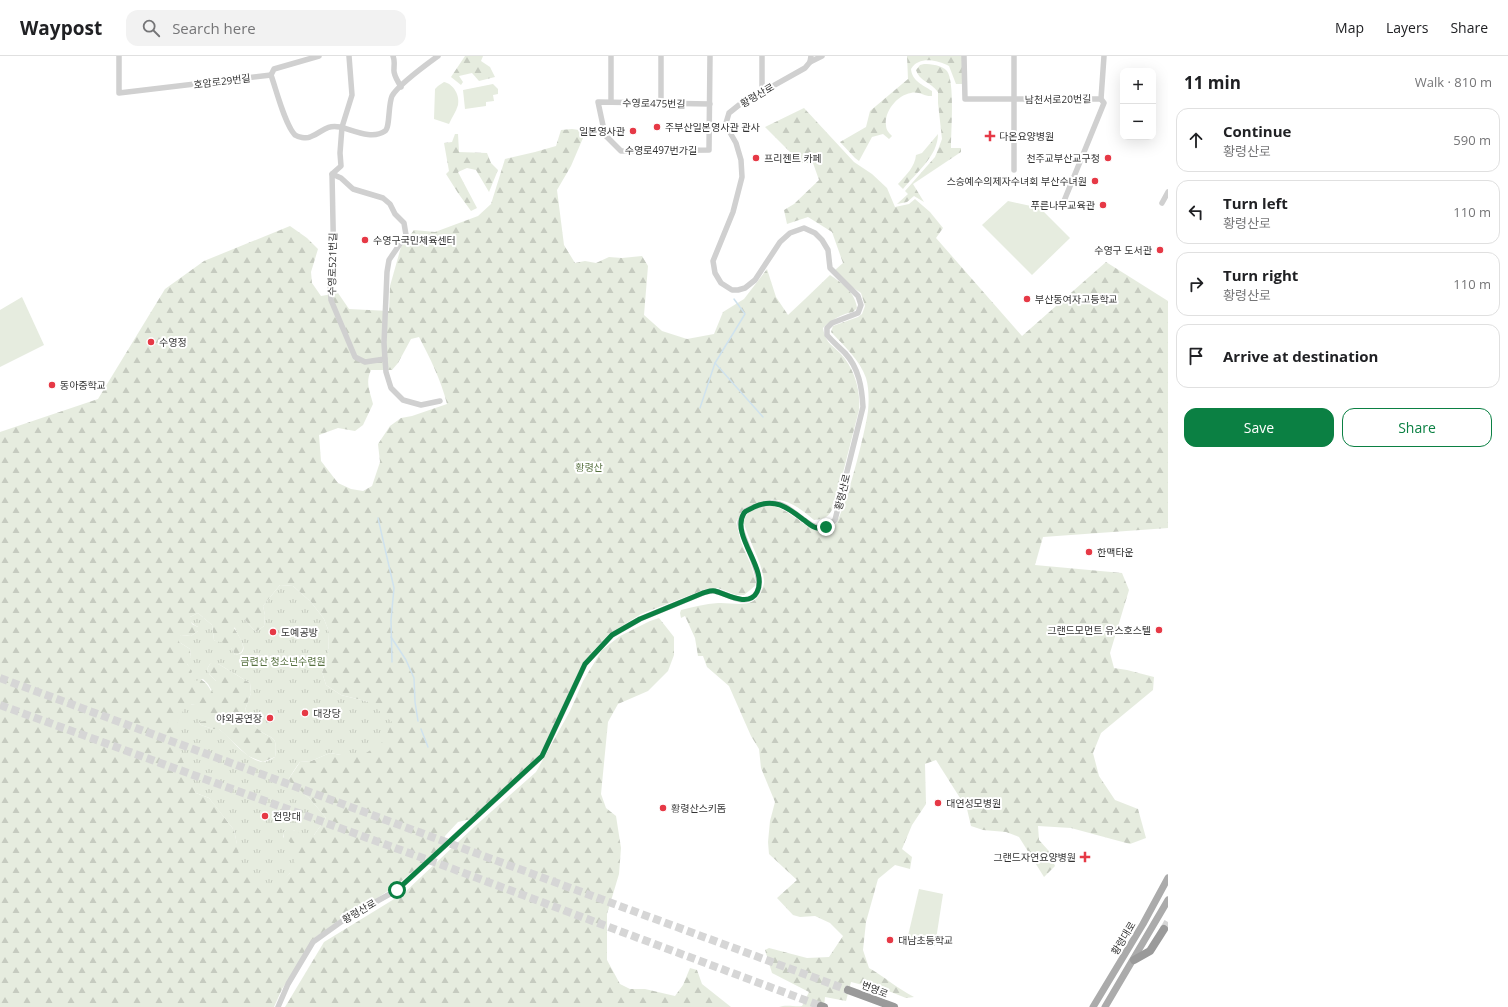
<!DOCTYPE html>
<meta charset="utf-8">
<style>
body{margin:0;font-family:"Open Sans","Noto Sans KR",sans-serif;background:#f2f2f2;color:#202124}
.controls{position:absolute;right:12px;top:12px;display:grid;overflow:hidden;border-radius:8px;box-shadow:0 4px 16px #0002}
.controls button{width:36px;height:36px;display:grid;place-items:center;padding:0;border:0;border-bottom:1px solid #e0e0e0;background:#fff;color:#202124;font:20px sans-serif}
.stop{position:absolute;width:12px;height:12px;margin:-9px;border:3px solid #0b8043;border-radius:50%;background:#fff}
.stop.end{background:#0b8043;border-color:#fff;box-shadow:0 1px 4px #0008}
.list{margin:0;padding:0;list-style:none}
h2{display:flex;justify-content:space-between;align-items:center;height:52px;margin:0;padding:0 16px;font-size:17px}
h2 small{font-size:13px;font-weight:400;color:#757577}
.list li{display:grid;grid-template-columns:26px 1fr auto;gap:12px;align-items:center;box-sizing:border-box;height:64px;margin:0 8px 8px;padding:0 8px;border:1px solid #e0e0e0;border-radius:12px}
.list b{display:block;font-size:15px;white-space:nowrap}
.list p{margin:0;font-size:13px;white-space:nowrap;color:#757577}
.list em{font-size:13px;font-style:normal;color:#757577}
.actions{display:flex;gap:8px;padding:12px 16px}
.actions a{flex:1;padding:9px 0;border:1px solid #0b8043;border-radius:12px;text-align:center;font-size:14px;color:#0b8043}
.actions .main{background:#0b8043;color:#fff}
.icon{flex:none;width:22px;height:22px;fill:none;stroke:currentColor;stroke-width:2;stroke-linecap:round;stroke-linejoin:round}
.map{position:relative;flex:none;width:1168px;height:951px;overflow:hidden}
header{display:flex;align-items:center;gap:24px;box-sizing:border-box;height:56px;padding:0 20px;background:#fff;border-bottom:1px solid #e0e0e0}
header strong{font-size:19px}
nav{display:flex;gap:22px;margin-inline-start:auto;font-size:14px}
.search{width:280px;height:36px;background:#f2f2f2;display:flex;align-items:center;gap:10px;box-sizing:border-box;padding:0 14px;border-radius:12px;color:#757577;font-size:15px}
main{display:flex}
aside{flex:1;background:#fff}
.map>svg:first-child{display:block}
.grass{fill:#e6ecdf}
.forest{fill:url(#forest-firs);fill-rule:evenodd}
.park{fill:url(#park-tufts)}
.lines{fill:none;stroke-linecap:round;stroke-linejoin:round}
.stream{stroke:#cfe2ee;stroke-width:1.5}
.highway-tunnel{stroke:#d6d6d6;stroke-width:8;stroke-dasharray:8 4;stroke-linecap:butt}
.minor{stroke:#d0d0d0;stroke-width:5.5}
.major{stroke:#ababab;stroke-width:7}
.highway{stroke:#9a9a9a;stroke-width:8}
.route{stroke:#0b8043;stroke-width:5}
.poi-dot{fill:#e63946;stroke:#fff;stroke-width:1.5}
.labels{text-anchor:middle;dominant-baseline:central;stroke-width:4;stroke-linejoin:round;paint-order:stroke}
.street-label{font-size:10px;fill:#333;stroke:#fff}
.poi-label{font-size:10px;fill:#333;stroke:#fff;text-anchor:start}
.park-label{font-size:10px;fill:#56703f;stroke:#fff}
</style>
<header>
<strong>Waypost</strong>
<div class="search"><svg class="icon" aria-label="search" viewBox="0 0 24 24"><circle cx="10" cy="10" r="6"/><path d="M15 15l6 6"/></svg>Search here</div>
<nav><a>Map</a><a>Layers</a><a>Share</a></nav>
</header>
<main>
<div class="map">
<svg width="1168" height="951" viewBox="0 0 1168 951">
<defs>
<pattern id="forest-firs" width="22" height="20" patternUnits="userSpaceOnUse"><rect width="22" height="20" fill="#e6ecdf"/><path d="M5 1l3.5 6h-7zM16 11l3.5 6h-7z" fill="#c6cbc0"/></pattern>
<pattern id="park-tufts" width="24" height="20" patternUnits="userSpaceOnUse"><rect width="24" height="20" fill="#e6ecdf"/><path d="M3 7l-1-3M5 7V3M7 7l1-3M15 17l-1-3M17 17v-4M19 17l1-3" fill="none" stroke="#c6cbc0"/></pattern>
</defs>
<rect width="100%" height="100%" fill="#fff"/>
<!-- grass -->
<g class="grass">
<path d="M444,26C454,28 460,40 458,49C456,56 452,61 449,68L434,63L435,33L438,30Z"/>
<polygon points="493,28 498,33 498,38 493,39 494,45 486,46 486,50 465,53 463,34"/>
<polygon points="1008,145 1040,152 1070,182 1032,219 982,169"/>
<polygon points="22,241 44,289 0,311 0,254"/>
<polygon points="919,833 943,838 935,890 907,884"/>
</g>
<!-- forest -->
<g class="forest">
<polygon points="465,0 483,0 481,5 490,11 495,21 479,25 472,17 459,20 463,26 461,29 451,21"/>
<path d="M907,0H962V28H956L949,10C937,4 919,0 911,13C912,25 923,29 932,35V40C925,41 919,35 911,37C897,39 884,56 886,69C886,74 889,77 892,80L889,83L883,78L872,81L859,105L855,102L840,86L866,71L870,55L908,23Z"/>
<path d="M924,8C931,8 942,9 947,15C955,26 951,76 951,92H961V96L913,128L924,146L914,140L907,146L897,148L908,138L905,135L935,101L939,91L942,83L938,47V36C931,26 919,25 916,14L920,9Z"/>
<path d="M804,52L854,106L872,118L887,132L895,151L909,148L915,143L930,156L943,172L936,182L1022,280L1106,206L1168,245V472L1043,481L1035,509L1122,517L1129,534L1110,597L1114,612L1127,614L1154,621L1153,634L1101,677L1093,697L1099,720L1115,744L1138,753L1146,782L1130,788L1071,772L1038,770L1039,784L1048,794L1055,810L1044,821L1019,781L1006,776L983,774L971,770L967,753L936,704L925,708L926,748L912,769L902,793L912,801L910,813L895,809L878,823L866,866L863,894L869,912C885,921 898,933 914,941L906,942L891,936L851,926L846,945L825,941L824,951H779C786,948 795,951 802,950L809,936L772,917L765,894L769,892L807,902L829,901L843,880L830,867L815,860L800,861L793,859L777,842L797,824L769,798L768,786L770,765L775,746L761,712L759,693L751,680L729,630L707,611L703,600H698L695,582L685,560L681,562L680,557L681,554C693,551 705,548 718,547C733,546 753,554 761,536C762,532 765,528 764,524C761,503 748,484 743,464C746,461 748,456 751,454C784,432 809,491 833,471C844,462 866,373 868,355C869,345 869,332 866,322C860,304 844,290 831,276L833,270L858,261L862,258L865,250L861,237L852,231L835,214L843,207L832,176L808,161L787,168L784,154L794,148L819,124L813,107H801L765,71Z"/>
<path d="M572,73L586,75L571,110L557,134L564,189L575,207L585,205L596,207L609,201L622,202L642,200L648,210L644,259L662,275L687,283L714,278L723,256L744,243L767,213L776,241L788,259L805,243L830,219C842,227 855,236 857,252L853,256C843,257 830,265 823,272C826,287 830,287 840,297C854,311 861,335 859,354L835,448C829,460 827,463 814,464C788,442 776,438 744,452L736,466L741,486L751,509L756,526L755,530L744,539H736L718,532L706,533L641,558L609,578L584,605L540,698L471,763L458,766L445,780L443,788L432,799L398,828L376,843L342,862L312,884L293,917L282,933L274,951H0V376L98,343L165,233L204,205L290,170L307,182L318,193L311,216L312,227L321,240L338,237L349,253L389,255L390,230L401,191L414,174L435,176L478,160L491,148L505,103L535,96L556,90L561,74ZM419,281C430,302 441,324 447,348L412,360L401,362L390,370L378,388L380,406L372,430L363,435L351,433L338,427L321,405L319,379L338,372L355,375L363,369L373,348C370,335 365,327 371,314H392L398,307L411,283ZM280,529L293,530L311,546L324,563L329,576L328,602L322,616L326,629L341,639L369,646L341,699L330,697L311,705L300,706L288,724L311,744L326,762L314,779L293,774H286L283,777L290,817L283,823L237,788L234,774L214,748L209,742L196,737L180,695L191,648L198,650L199,666L201,669L213,673H219L248,700L263,706L275,701C278,676 272,686 257,672C252,668 250,659 245,654L251,637L250,627L220,609L213,606L210,608L207,613L210,619L216,625L211,635C206,625 201,623 191,618L193,615L187,608L191,601L190,593L179,586L181,579L191,580L198,575V571L192,568L190,561L198,557L212,569L214,584C225,591 229,584 235,599C251,596 239,580 234,572L244,563L256,576L264,570L265,559L263,550Z"/>
<polygon points="455,78 458,78 459,96 487,97 491,107 498,114 489,136 476,114 467,112 458,116 477,152 471,155 458,137 446,118 449,115 444,87 452,86"/>
<path d="M938,78C938,100 916,117 903,133L898,128C906,119 915,111 916,99L922,97Z"/>
<polygon points="659,562 674,581 674,599 668,615 648,635 618,648 608,666 601,738 606,752 616,760 621,792 619,818 607,858 607,904 620,928 630,933 645,933 675,940 683,929 690,912 697,914 702,928 731,951 285,951 324,886 404,837 474,771 536,716 570,655 583,625 602,594 620,580 650,565"/>
</g>
<!-- park -->
<path class="park" d="M280,529L293,530L311,546L324,563L329,576L328,602L322,616L326,629L341,639L369,646L392,666L384,685L363,699H341L330,697L311,705L300,706C295,712 292,718 288,724L311,744L326,762L314,779L308,781L293,774H286L283,777V781L299,793L290,817L271,836L264,838L251,825L240,803L234,774L209,742L196,737C189,723 176,689 176,674C176,667 182,657 185,651L190,648L203,650L206,659L205,665L199,666L201,669L213,673H219C231,682 247,705 263,706C267,706 271,703 275,701C278,676 272,686 257,672C252,668 250,659 245,654L251,637L250,627L220,609L213,607L210,608L207,613L210,619L222,631L223,637L220,641L215,640L208,628L203,623L196,625L190,621L192,615L187,608V604L191,601L190,593L179,586V581L181,579L191,580L198,575V571C193,568 190,567 190,561L198,557L212,569L214,584C220,587 225,586 230,589L235,599C253,597 237,580 235,572C234,571 234,568 235,566L240,563H244L256,576L264,570L265,559L263,550Z"/>
<g class="lines">
<!-- stream -->
<g class="stream">
<polyline points="715,307 763,361"/>
<polyline points="700,352 715,307 745,258 734,243"/>
<polyline points="378,462 394,532 391,564 392,606"/>
<polyline points="391,581 406,604 414,622 415,646 418,665"/>
<polyline points="421,673 428,691"/>
</g>
<!-- highway-tunnel -->
<g class="highway-tunnel">
<polyline points="0,622 848,934"/>
<polyline points="0,649 445,810 821,950"/>
<polyline points="1164,873 1168,866"/>
</g>
<!-- minor -->
<g class="minor">
<polyline points="119,0 119,37 271,19"/>
<polyline points="349,0 352,39 342,71 340,97 341,110 332,118 334,215 330,225 331,244 355,301 365,306 385,303 386,316 391,332 403,344 421,349 440,345"/>
<path d="M393,0C395,5 394,7 394,13C393,19 398,25 401,31"/>
<polyline points="611,0 611,46"/>
<polyline points="964,0 965,43 1101,43"/>
<polyline points="810,6 822,0"/>
<path d="M271,19C276,33 285,69 295,79C298,81 306,83 310,81C322,77 325,68 340,71C353,74 372,84 385,75C390,72 388,49 392,40C398,29 427,8 438,0"/>
<polyline points="271,19 274,13 319,0"/>
<polyline points="762,36 762,0"/>
<polyline points="661,47 661,0"/>
<polyline points="710,48 598,46 605,79 621,95 709,94 710,0"/>
<polyline points="1014,114 1014,0"/>
<polyline points="332,118 341,122 353,133 383,142 390,148 395,158 404,167 406,179 389,204 387,216 384,287 385,303"/>
<polyline points="1064,145 1104,47 1101,43 1104,0"/>
<polyline points="1162,147 1168,136"/>
<path d="M278,951L288,928L313,886L345,863L397,834L542,700L585,608L612,579L640,563L703,537C706,536 709,535 712,535C725,535 741,551 754,540C770,528 741,484 740,467C740,463 743,459 745,455C753,451 762,447 772,447C791,446 807,475 824,471C828,470 832,467 835,464L863,351C862,332 859,312 845,297C839,291 833,286 827,279V272L832,267L858,257L861,249L858,240L830,212L828,194L822,184L815,177L804,172L790,177L780,186L755,224L745,232L738,234H732L721,227L715,217L713,205L733,156L742,121L741,104L736,87L728,73L726,67L729,57L739,49L805,12L810,6L811,0"/>
</g>
<!-- major -->
<g class="major">
<polyline points="1093,951 1143,868 1168,822"/>
<polyline points="1105,951 1168,844"/>
</g>
<!-- highway -->
<g class="highway">
<polyline points="1134,904 1150,895 1164,873"/>
<polyline points="848,934 894,951"/>
<polyline points="821,950 824,951"/>
</g>
</g>
<g class="lines">
<!-- route -->
<path class="route" d="M397,834L542,700L585,608L612,579L640,563L703,537C707,536 711,534 715,535C726,538 749,552 757,536C769,513 730,480 744,457C746,454 751,453 754,451C775,441 788,452 804,464C808,467 812,471 817,472C820,472 823,471 826,471"/>
</g>
<!-- markers -->
<g class="poi-dot">
<circle cx="657" cy="71" r="4"/>
<circle cx="633" cy="75" r="4"/>
<path d="M988 74h4v4h4v4h-4v4h-4v-4h-4v-4h4z"/>
<circle cx="756" cy="102" r="4"/>
<circle cx="1108" cy="102" r="4"/>
<circle cx="1095" cy="125" r="4"/>
<circle cx="1103" cy="149" r="4"/>
<circle cx="365" cy="184" r="4"/>
<circle cx="1160" cy="194" r="4"/>
<circle cx="1027" cy="243" r="4"/>
<circle cx="151" cy="286" r="4"/>
<circle cx="52" cy="329" r="4"/>
<circle cx="1089" cy="496" r="4"/>
<circle cx="1159" cy="574" r="4"/>
<circle cx="273" cy="576" r="4"/>
<circle cx="305" cy="657" r="4"/>
<circle cx="270" cy="662" r="4"/>
<circle cx="938" cy="747" r="4"/>
<circle cx="663" cy="752" r="4"/>
<circle cx="265" cy="760" r="4"/>
<path d="M1083 795h4v4h4v4h-4v4h-4v-4h-4v-4h4z"/>
<circle cx="890" cy="884" r="4"/>
</g>
<g class="labels">
<!-- street labels -->
<g class="street-label">
<text transform="translate(222 25) rotate(-7)">호암로29번길</text>
<text transform="translate(757 39) rotate(-30)">황령산로</text>
<text transform="translate(1058 43) rotate(-1)">남천서로20번길</text>
<text transform="translate(654 47) rotate(1)">수영로475번길</text>
<text x="661" y="94">수영로497번가길</text>
<text transform="translate(332 208) rotate(-89)">수영로521번길</text>
<text transform="translate(842 436) rotate(-76)">황령산로</text>
<text transform="translate(359 855) rotate(-30)">황령산로</text>
<text transform="translate(1123 882) rotate(-59)">황령대로</text>
<text transform="translate(875 933) rotate(21)">번영로</text>
</g>
<!-- poi labels -->
<g class="poi-label">
<text x="665" y="71">주부산일본영사관 관사</text>
<text x="625" y="75" text-anchor="end">일본영사관</text>
<text x="999" y="80">다온요양병원</text>
<text x="764" y="102">프리젠트 카페</text>
<text x="1100" y="102" text-anchor="end">천주교부산교구청</text>
<text x="1087" y="125" text-anchor="end">스승예수의제자수녀회 부산수녀원</text>
<text x="1095" y="149" text-anchor="end">푸른나무교육관</text>
<text x="373" y="184">수영구국민체육센터</text>
<text x="1152" y="194" text-anchor="end">수영구 도서관</text>
<text x="1035" y="243">부산동여자고등학교</text>
<text x="159" y="286">수영정</text>
<text x="60" y="329">동아중학교</text>
<text x="1097" y="496">한맥타운</text>
<text x="1151" y="574" text-anchor="end">그랜드모먼트 유스호스텔</text>
<text x="281" y="576">도예공방</text>
<text x="313" y="657">대강당</text>
<text x="262" y="662" text-anchor="end">야외공연장</text>
<text x="946" y="747">대연성모병원</text>
<text x="671" y="752">황령산스키돔</text>
<text x="273" y="760">전망대</text>
<text x="1076" y="801" text-anchor="end">그랜드자연요양병원</text>
<text x="898" y="884">대남초등학교</text>
</g>
<!-- park labels -->
<g class="park-label">
<text x="589" y="411">황령산</text>
<text x="283" y="605">금련산 청소년수련원</text>
</g>
</g>
</svg>
<div class="controls">
<button>+</button>
<button>−</button>
</div>
<div class="stop" style="left:397px;top:834px"></div>
<div class="stop end" style="left:826px;top:471px"></div>
</div>
<aside>
<h2>11 min<small>Walk · 810 m</small></h2>
<ul class="list">
<li><svg class="icon" aria-label="ahead" viewBox="0 0 24 24"><path d="M12 20V5M6 11l6-6 6 6"/></svg><div><b>Continue</b><p>황령산로</p></div><em>590 m</em></li>
<li><svg class="icon" aria-label="left" viewBox="0 0 24 24"><path d="M17 20v-9H6M10 6l-5 5 5 5"/></svg><div><b>Turn left</b><p>황령산로</p></div><em>110 m</em></li>
<li><svg class="icon" aria-label="right" viewBox="0 0 24 24"><path d="M7 20v-9h11M14 6l5 5-5 5"/></svg><div><b>Turn right</b><p>황령산로</p></div><em>110 m</em></li>
<li><svg class="icon" aria-label="arrive" viewBox="0 0 24 24"><path d="M6 21V4h12l-3 4 3 4H6"/></svg><div><b>Arrive at destination</b></div></li>
</ul>
<div class="actions"><a class="main">Save</a><a>Share</a></div>
</aside>
</main>
